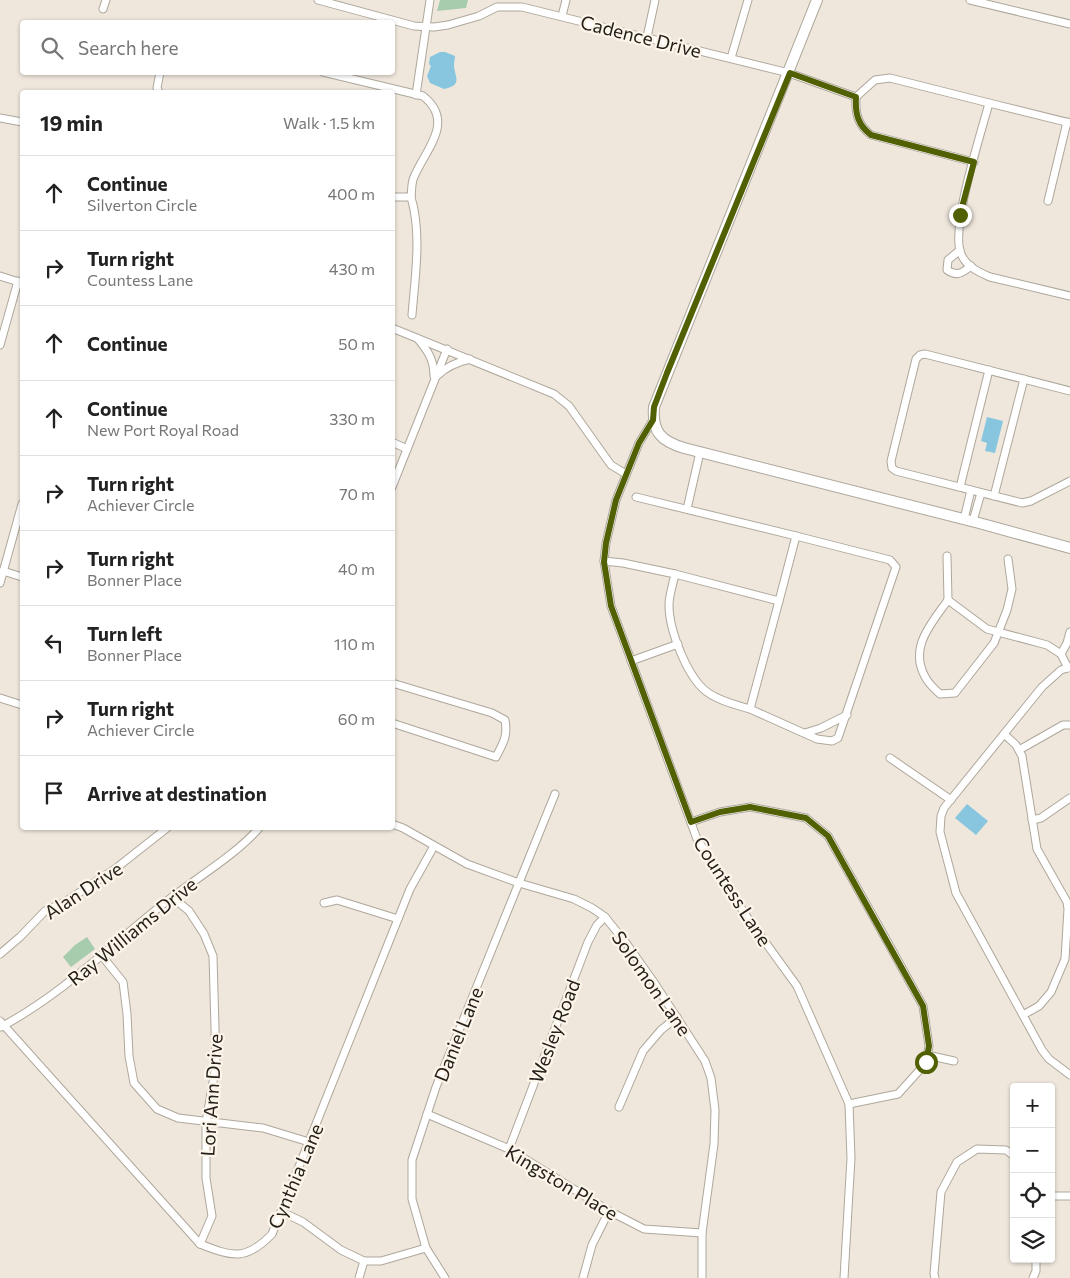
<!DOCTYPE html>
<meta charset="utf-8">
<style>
body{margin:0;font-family:Commissioner,sans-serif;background:#f2f2f2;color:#222}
.controls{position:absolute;right:15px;bottom:15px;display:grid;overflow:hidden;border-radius:5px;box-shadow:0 1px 4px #0004}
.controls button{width:45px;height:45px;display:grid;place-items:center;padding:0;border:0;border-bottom:1px solid #e0e0e0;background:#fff;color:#222;font:25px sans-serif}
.stop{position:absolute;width:15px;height:15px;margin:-11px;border:4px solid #516002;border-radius:50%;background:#fff}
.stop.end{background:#516002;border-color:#fff;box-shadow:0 1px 5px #0008}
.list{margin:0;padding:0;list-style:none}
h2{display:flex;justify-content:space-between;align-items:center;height:65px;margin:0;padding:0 20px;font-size:21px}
h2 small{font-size:16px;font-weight:400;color:#767676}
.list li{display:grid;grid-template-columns:32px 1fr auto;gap:15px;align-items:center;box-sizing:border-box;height:75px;padding:0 20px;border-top:1px solid #e0e0e0}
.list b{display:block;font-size:19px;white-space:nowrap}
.list p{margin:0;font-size:16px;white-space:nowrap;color:#767676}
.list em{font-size:16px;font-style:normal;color:#767676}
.icon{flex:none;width:28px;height:28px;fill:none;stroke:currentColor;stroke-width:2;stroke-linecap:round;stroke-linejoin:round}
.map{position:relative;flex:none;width:1070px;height:1278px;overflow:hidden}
.search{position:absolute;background:#fff;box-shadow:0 1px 4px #0004;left:20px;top:20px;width:375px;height:55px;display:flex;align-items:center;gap:12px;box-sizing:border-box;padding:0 18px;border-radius:5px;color:#767676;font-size:19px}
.panel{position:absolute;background:#fff;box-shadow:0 1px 4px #0004;left:20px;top:90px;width:375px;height:740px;border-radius:5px}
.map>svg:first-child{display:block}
.green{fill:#a7cbad}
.water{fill:#88c6e0}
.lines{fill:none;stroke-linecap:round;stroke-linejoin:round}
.minor-casing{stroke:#aea79c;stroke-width:9}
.secondary-casing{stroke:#aea79c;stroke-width:12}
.minor{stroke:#fff;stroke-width:7}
.secondary{stroke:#fff;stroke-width:10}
.route{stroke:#516002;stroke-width:6}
.labels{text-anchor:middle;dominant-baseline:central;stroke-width:4.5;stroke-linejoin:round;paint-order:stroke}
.street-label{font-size:19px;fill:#24211d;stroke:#fdf5e9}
</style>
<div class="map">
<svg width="1070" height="1278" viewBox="0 0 1070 1278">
<rect width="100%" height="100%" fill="#efe7dc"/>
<!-- green -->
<g class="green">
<polygon points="440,0 468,0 466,8 437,11"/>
<polygon points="87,937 95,949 71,967 63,957 75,945"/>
</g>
<!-- water -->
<g class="water">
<path d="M440,52H445L455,56C455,59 454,61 454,64C454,77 464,85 444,89L430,83L427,76L431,66L429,64L430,57Z"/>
<polygon points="987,417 1003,421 995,453 985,451 987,443 981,441"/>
<polygon points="967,804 988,821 976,835 955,818"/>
</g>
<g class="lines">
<!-- minor casing -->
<g class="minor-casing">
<g id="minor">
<polyline points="318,0 414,26 434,27 448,25 479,16 497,7 522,7 789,73 856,97 875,80 890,78 989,103"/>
<polyline points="970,0 1070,24"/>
<polyline points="103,9 106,0"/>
<polyline points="562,16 566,0"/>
<polyline points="647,37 655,0"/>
<polyline points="731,58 748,0"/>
<path d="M323,72L423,96C456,122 425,150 414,177C411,183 412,191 411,197"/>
<polyline points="159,92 157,88 160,72"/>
<polyline points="416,95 430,0"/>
<path d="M856,97C855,114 858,125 871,135L974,162"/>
<polyline points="0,118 22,122"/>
<path d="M1070,123L989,103C981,134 950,227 961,254C966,266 978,272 990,277L1070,296"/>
<path d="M392,197H411C422,234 415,277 412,315"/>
<polyline points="1048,201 1067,122"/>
<path d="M960,250L948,260L947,270C957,277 962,273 971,266"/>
<polyline points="0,276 22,283"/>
<polyline points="392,328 554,394 569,406 611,465 626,474"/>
<path d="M418,339C428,351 434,360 434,376"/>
<polyline points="0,345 18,281"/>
<path d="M438,375C447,366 457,362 470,359"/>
<polyline points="1070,391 925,354 920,355 916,359 891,461 892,468 896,471 1022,503 1031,501 1070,481"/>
<polyline points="653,420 639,443 616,500 606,543 604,561 611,606 697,839 747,917 797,986 849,1104 851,1158 844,1278"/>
<polyline points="392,442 407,449"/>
<polyline points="392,487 447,349"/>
<polyline points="960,487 989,370"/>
<polyline points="994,496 1024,379"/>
<polyline points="687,509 700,452"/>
<polyline points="964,519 971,490"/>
<polyline points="973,521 981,493"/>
<polyline points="947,556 948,600"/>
<polyline points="604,561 623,563 675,574 779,601 796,536 636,497"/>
<polyline points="3,571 22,577"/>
<path d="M675,574C673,584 669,595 669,605C669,630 688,681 710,694C722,702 737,705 750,709L779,601"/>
<polyline points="0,583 22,504"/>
<path d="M948,600C931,624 907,649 927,680C930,685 936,690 940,694L955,693L994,643L1007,610L1012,589L1008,559"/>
<polyline points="948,600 987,629 1047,645 1061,654"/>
<polyline points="631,661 678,644"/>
<polyline points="1070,667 1061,670 1042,687 944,808 941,816 940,832 956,893 1042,1050 1049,1059 1070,1075"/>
<polyline points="1068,668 1061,654 1067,643 1070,632"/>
<path d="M392,683L492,713L505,720C508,737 503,743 496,757L392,723"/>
<polyline points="0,698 22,705"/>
<polyline points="750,709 817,739 832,741 838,738 896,567 890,560 796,536"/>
<polyline points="805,733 821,728 847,715"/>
<polyline points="1004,734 1016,745 1022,756 1037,849 1067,902 1068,909 1065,959 1051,992 1039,1006 1023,1015"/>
<polyline points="1019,750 1063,725 1070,725"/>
<polyline points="890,758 951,800"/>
<polyline points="1032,820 1041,818 1070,798"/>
<polyline points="691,822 720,812 750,807 806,818 828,836 887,941 923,1006 929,1046 926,1063 898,1094 849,1104"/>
<polyline points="392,824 403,828 467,864 519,883 574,899 592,908 605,917 626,943 653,981 705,1061 711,1078 715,1110 714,1144 702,1233 702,1278"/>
<polyline points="172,897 189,911 204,934 213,956 216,1065 206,1122 206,1178 212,1216 200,1244"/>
<polyline points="324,903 337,900 398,919"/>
<polyline points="0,954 20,937 45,911 65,902 115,869 167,828"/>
<polyline points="102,956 123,982 127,1014 129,1056 134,1083 157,1109 178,1118 263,1128 309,1142"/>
<path d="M0,1021L200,1244C233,1257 246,1261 272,1234L410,889L434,846"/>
<path d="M1,1027C64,993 111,945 167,901C195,879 237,854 259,828"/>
<polyline points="927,1055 954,1061"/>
<polyline points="619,1107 643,1051 661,1030 677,1017"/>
<polyline points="427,1114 509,1149 609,1211 644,1229 702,1233"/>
<polyline points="509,1149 588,942 597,925 605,917"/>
<polyline points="1051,1196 1070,1196"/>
<polyline points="282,1212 303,1222 341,1250 364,1261 381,1261 426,1248"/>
<polyline points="359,1278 364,1261"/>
<polyline points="445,1278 426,1248 412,1199 412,1160 436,1087 555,794"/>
<polyline points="583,1278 592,1245 609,1211"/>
<polyline points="935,1278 934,1274 941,1192 957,1162 977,1149 1006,1150 1014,1156"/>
<polyline points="1033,1278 1036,1271 1036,1259"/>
</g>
</g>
<!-- secondary casing -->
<g class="secondary-casing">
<path id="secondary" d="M817,0L654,407C652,432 661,441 684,448L979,523L1070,548"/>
</g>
<!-- minor -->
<use href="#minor" class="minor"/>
<!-- secondary -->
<use href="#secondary" class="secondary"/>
</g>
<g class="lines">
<!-- route -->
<path class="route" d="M926,1062L929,1046L923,1006L828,836L806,818L750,807L720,812L691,822L611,606L604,562L606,543L616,500L639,443L653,420L654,407L667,373L790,73L856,97C855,114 858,125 871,135L974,162L960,215"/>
</g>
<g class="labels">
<!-- street labels -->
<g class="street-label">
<text transform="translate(641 36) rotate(14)">Cadence Drive</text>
<text transform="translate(83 890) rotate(-33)">Alan Drive</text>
<text transform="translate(733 891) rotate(57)">Countess Lane</text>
<text transform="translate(132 931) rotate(-39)">Ray Williams Drive</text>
<text transform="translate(652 983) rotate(55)">Solomon Lane</text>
<text transform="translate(554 1031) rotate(-69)">Wesley Road</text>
<text transform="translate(458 1034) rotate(-68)">Daniel Lane</text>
<text transform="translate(211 1095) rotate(-86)">Lori Ann Drive</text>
<text transform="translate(295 1176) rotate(-67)">Cynthia Lane</text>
<text transform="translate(562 1182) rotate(31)">Kingston Place</text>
</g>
</g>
</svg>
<div class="controls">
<button>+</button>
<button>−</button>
<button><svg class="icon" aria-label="locate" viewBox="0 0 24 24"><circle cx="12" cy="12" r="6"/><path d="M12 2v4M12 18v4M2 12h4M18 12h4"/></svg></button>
<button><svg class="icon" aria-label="layers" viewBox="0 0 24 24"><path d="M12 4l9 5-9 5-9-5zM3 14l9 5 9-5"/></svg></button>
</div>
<div class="stop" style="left:926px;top:1062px"></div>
<div class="stop end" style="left:960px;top:215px"></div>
<div class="search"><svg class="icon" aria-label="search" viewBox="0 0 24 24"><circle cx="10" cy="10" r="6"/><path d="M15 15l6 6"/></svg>Search here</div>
<section class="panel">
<h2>19 min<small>Walk · 1.5 km</small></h2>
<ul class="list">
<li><svg class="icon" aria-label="ahead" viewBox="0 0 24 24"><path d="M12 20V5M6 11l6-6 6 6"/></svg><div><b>Continue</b><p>Silverton Circle</p></div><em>400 m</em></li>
<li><svg class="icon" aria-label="right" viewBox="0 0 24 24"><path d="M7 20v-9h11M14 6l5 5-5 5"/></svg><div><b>Turn right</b><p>Countess Lane</p></div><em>430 m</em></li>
<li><svg class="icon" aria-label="ahead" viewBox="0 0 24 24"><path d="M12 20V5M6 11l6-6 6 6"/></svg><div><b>Continue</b></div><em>50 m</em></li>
<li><svg class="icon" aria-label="ahead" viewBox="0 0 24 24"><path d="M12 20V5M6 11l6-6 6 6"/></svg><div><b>Continue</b><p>New Port Royal Road</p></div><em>330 m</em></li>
<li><svg class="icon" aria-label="right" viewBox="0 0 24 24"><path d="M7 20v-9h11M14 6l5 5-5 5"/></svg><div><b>Turn right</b><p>Achiever Circle</p></div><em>70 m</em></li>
<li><svg class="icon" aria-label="right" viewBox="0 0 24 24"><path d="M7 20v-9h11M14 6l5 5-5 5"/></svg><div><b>Turn right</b><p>Bonner Place</p></div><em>40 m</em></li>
<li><svg class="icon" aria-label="left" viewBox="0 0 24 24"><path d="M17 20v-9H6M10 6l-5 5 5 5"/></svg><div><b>Turn left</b><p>Bonner Place</p></div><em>110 m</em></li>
<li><svg class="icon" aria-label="right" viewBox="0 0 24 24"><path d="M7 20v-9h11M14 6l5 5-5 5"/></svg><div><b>Turn right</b><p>Achiever Circle</p></div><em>60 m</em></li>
<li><svg class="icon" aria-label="arrive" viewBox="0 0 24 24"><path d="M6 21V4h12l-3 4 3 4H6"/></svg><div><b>Arrive at destination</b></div></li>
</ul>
</section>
</div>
